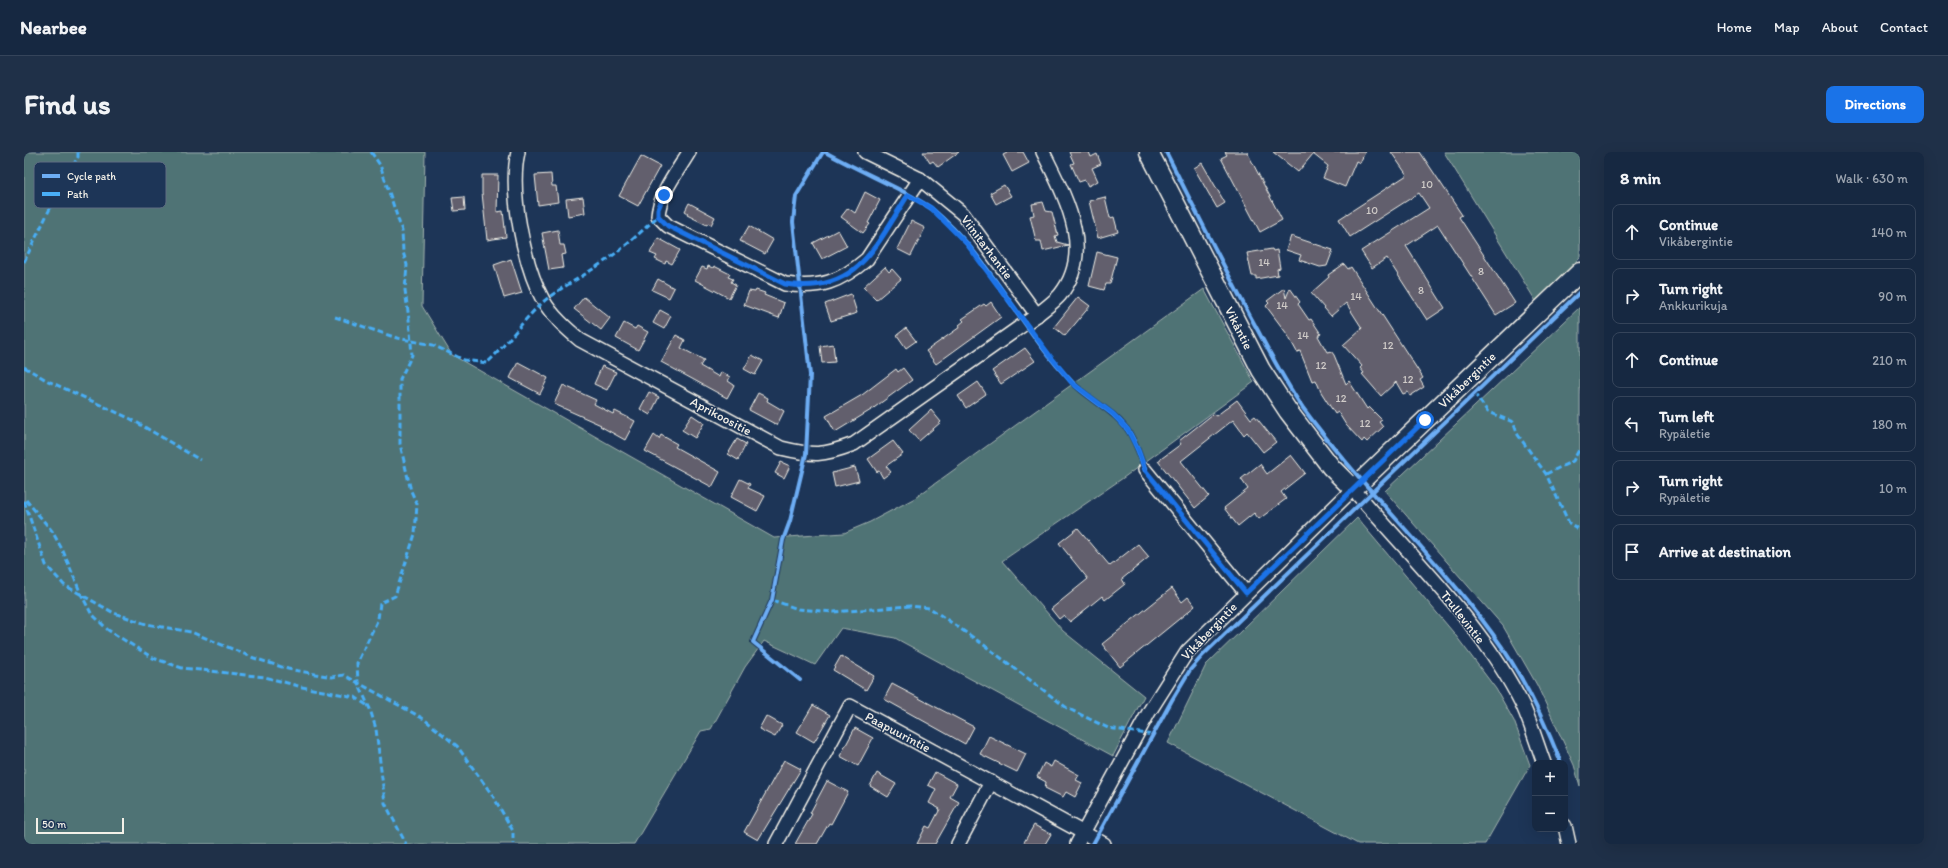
<!DOCTYPE html>
<meta charset="utf-8">
<style>
body{margin:0;font-family:Itim,sans-serif;background:#1f3048;color:#f1f3f6}
.controls{position:absolute;right:12px;bottom:12px;display:grid;overflow:hidden;border-radius:8px;box-shadow:0 4px 16px #0002}
.controls button{width:36px;height:36px;display:grid;place-items:center;padding:0;border:0;border-bottom:1px solid #35445a;background:#162841;color:#f1f3f6;font:20px sans-serif}
.scale{position:absolute;left:12px;bottom:10px;width:88px;box-sizing:border-box;padding-left:4px;border:2px solid #f4f1e8;border-top:0;font-size:11px;line-height:14px;white-space:nowrap;color:#f4f1e8;-webkit-text-stroke:3px #1d3557;paint-order:stroke}
.stop{position:absolute;width:12px;height:12px;margin:-9px;border:3px solid #1a73e8;border-radius:50%;background:#fff}
.stop.end{background:#1a73e8;border-color:#fff;box-shadow:0 1px 4px #0008}
.list{margin:0;padding:0;list-style:none}
h2{display:flex;justify-content:space-between;align-items:center;height:52px;margin:0;padding:0 16px;font-size:17px}
h2 small{font-size:13px;font-weight:400;color:#9ea6b1}
.list li{display:grid;grid-template-columns:26px 1fr auto;gap:12px;align-items:center;box-sizing:border-box;height:56px;margin:0 8px 8px;padding:0 8px;border:1px solid #35445a;border-radius:8px}
.list b{display:block;font-size:15px;white-space:nowrap}
.list p{margin:0;font-size:13px;white-space:nowrap;color:#9ea6b1}
.list em{font-size:13px;font-style:normal;color:#9ea6b1}
.icon{flex:none;width:22px;height:22px;fill:none;stroke:currentColor;stroke-width:2;stroke-linecap:round;stroke-linejoin:round}
.map{position:relative;flex:none;width:1556px;height:692px;overflow:hidden;border-radius:8px}
header{display:flex;align-items:center;gap:24px;box-sizing:border-box;height:56px;padding:0 20px;background:#162841;border-bottom:1px solid #35445a}
header strong{font-size:19px}
nav{display:flex;gap:22px;margin-inline-start:auto;font-size:14px}
.intro{display:flex;align-items:center;justify-content:space-between;box-sizing:border-box;height:96px;padding:0 24px}
h1{margin:0;font-size:28px}
.button{padding:10px 18px;border-radius:8px;background:#1a73e8;color:#fff;font-size:14px;font-weight:700}
main{display:flex;gap:24px;padding:0 24px}
aside{flex:1;background:#162841;border-radius:8px;box-shadow:0 4px 16px #0002}
.map>svg:first-child{display:block}
.green{fill:#4f7374;stroke:#a2b2ae}
.building{fill:#625f6d;stroke:#f4f1e8}
.lines{fill:none;stroke-linecap:round;stroke-linejoin:round}
.street-casing{stroke:#f4f1e8;stroke-width:16}
.secondary-casing{stroke:#f4f1e8;stroke-width:21}
.street{stroke:#1d3557;stroke-width:13}
.secondary{stroke:#1d3557;stroke-width:18}
.quiet{stroke:#49aef6;stroke-width:3;stroke-dasharray:6 3;stroke-linecap:butt}
.cycleway-casing{stroke:#1d3557;stroke-width:6}
.cycleway{stroke:#6dadf4;stroke-width:4}
.route{stroke:#1a73e8;stroke-width:5}
.labels{text-anchor:middle;dominant-baseline:central;stroke-width:3;stroke-linejoin:round;paint-order:stroke}
.number-label{font-size:11px;fill:#d0ccc9}
.street-label{font-size:13px;fill:#f4f1e8;stroke:#1d3557}
.key{fill:#1d3557;stroke:#5e6d82;stroke-width:1}
.key-label{font-size:11px;fill:#f4f1e8}
</style>
<header>
<strong>Nearbee</strong>
<nav><a>Home</a><a>Map</a><a>About</a><a>Contact</a></nav>
</header>
<div class="intro"><h1>Find us</h1><a class="button">Directions</a></div>
<main>
<div class="map">
<svg width="1556" height="692" viewBox="0 0 1556 692">
<rect width="100%" height="100%" fill="#1d3557"/>
<filter id="ink" filterUnits="userSpaceOnUse"><feTurbulence type="fractalNoise" baseFrequency=".025" numOctaves="2"/><feDisplacementMap in="SourceGraphic" scale="8" xChannelSelector="R" yChannelSelector="G"/><feConvolveMatrix kernelMatrix="1 2 1 2 8 2 1 2 1" color-interpolation-filters="sRGB"/></filter>
<g filter="url(#ink)">
<!-- green -->
<g class="green">
<polygon points="0,0 401,0 398,154 428,203 750,386 820,381 846,370 891,346 1180,137 1230,230 1099,326 978,409 1039,479 1120,544 1089,604 871,486 817,476 791,513 740,489 721,515 687,577 677,579 610,692 0,692"/>
<polygon points="1420,0 1556,0 1556,105 1513,151"/>
<polygon points="1556,155 1556,634 1550,613 1513,533 1479,474 1361,339"/>
<polygon points="1333,366 1429,480 1472,537 1490,569 1506,613 1461,692 1334,692 1144,591 1182,513"/>
</g>
<!-- building -->
<g class="building">
<polygon points="899,0 935,0 914,15 909,9 906,11"/>
<polygon points="985,0 999,0 1005,11 988,20 979,3"/>
<polygon points="1045,0 1065,0 1067,5 1073,2 1077,12 1068,16 1074,29 1064,34 1061,28 1055,30 1047,12 1050,11"/>
<polygon points="1201,0 1223,0 1258,68 1236,80 1197,6 1203,3"/>
<polygon points="1249,0 1341,0 1336,11 1332,9 1321,35 1299,26 1304,14 1289,2 1274,20"/>
<polygon points="1367,0 1396,0 1438,63 1435,65 1491,151 1472,163 1414,73 1382,94 1421,156 1403,168 1363,106 1348,116 1337,99 1405,56 1395,41 1326,85 1315,67 1383,23"/>
<polygon points="617,4 636,14 614,54 595,44"/>
<polygon points="1178,11 1201,51 1193,56 1170,16"/>
<polygon points="527,22 528,34 532,34 534,50 514,53 511,23"/>
<polygon points="458,23 474,23 473,60 479,59 482,85 463,88 458,41"/>
<polygon points="980,33 987,44 972,52 966,41"/>
<polygon points="841,40 856,48 844,71 846,72 839,81 817,65 824,56 831,61"/>
<polygon points="440,45 441,58 430,59 428,46"/>
<polygon points="559,45 561,61 544,64 542,47"/>
<polygon points="1081,45 1086,66 1090,65 1094,80 1074,86 1065,49"/>
<polygon points="1019,50 1022,59 1028,60 1034,83 1031,84 1033,90 1044,93 1019,99 1017,89 1012,89 1006,64 1010,63 1008,52"/>
<polygon points="665,51 691,65 687,73 684,71 683,73 663,63 664,61 661,59"/>
<polygon points="887,69 901,76 887,104 873,97"/>
<polygon points="725,74 749,88 741,102 716,89"/>
<polygon points="534,78 536,93 540,93 542,102 537,103 539,116 525,118 518,81"/>
<polygon points="814,78 823,94 798,107 789,91"/>
<polygon points="1267,84 1309,98 1303,114 1296,115 1275,108 1277,103 1262,98"/>
<polygon points="634,86 656,98 648,112 642,109 641,112 631,107 633,104 626,101"/>
<polygon points="1248,97 1249,99 1253,98 1256,116 1253,117 1254,123 1232,127 1232,124 1228,124 1223,101"/>
<polygon points="1073,100 1093,105 1086,132 1082,132 1080,138 1065,134"/>
<polygon points="487,107 498,141 480,146 470,113"/>
<polygon points="1320,112 1324,117 1327,115 1399,226 1396,228 1400,235 1386,244 1384,240 1379,242 1372,230 1357,244 1338,222 1340,221 1336,216 1338,214 1319,193 1338,176 1322,151 1307,164 1287,141 1305,125 1304,123"/>
<polygon points="684,114 689,116 690,114 706,122 704,125 709,127 707,130 712,133 705,146 671,128 678,115 683,117"/>
<polygon points="861,115 865,120 868,117 877,127 852,148 839,135"/>
<polygon points="634,127 650,136 645,146 628,138"/>
<polygon points="1260,136 1262,146 1266,136 1276,150 1274,152 1285,168 1287,167 1297,182 1294,184 1303,200 1307,199 1310,203 1322,232 1325,229 1343,257 1345,255 1358,268 1355,270 1359,275 1343,290 1340,287 1338,290 1322,273 1314,260 1311,262 1297,240 1292,228 1288,229 1276,199 1273,200 1263,182 1242,154 1245,151 1243,149"/>
<polygon points="732,138 741,141 740,143 760,151 755,166 720,153 725,139 731,140"/>
<polygon points="827,142 833,161 807,169 801,152"/>
<polygon points="560,145 586,166 577,178 550,157"/>
<polygon points="1054,145 1066,154 1041,184 1030,175"/>
<polygon points="967,150 977,165 912,212 902,199 936,175 935,173 940,169 938,167 960,152 962,154"/>
<polygon points="636,158 647,164 640,177 629,171"/>
<polygon points="600,171 611,177 613,174 624,180 614,198 592,186"/>
<polygon points="882,176 892,189 882,196 873,183"/>
<polygon points="652,183 661,188 657,196 680,208 676,214 695,225 697,220 706,225 704,229 710,233 703,246 637,210"/>
<polygon points="809,192 811,210 798,211 796,194"/>
<polygon points="1001,196 1011,209 977,232 968,219"/>
<polygon points="728,203 739,209 731,223 720,217"/>
<polygon points="494,210 524,226 516,242 486,226"/>
<polygon points="578,214 592,220 583,238 570,232"/>
<polygon points="879,216 888,228 847,258 811,280 802,264 838,243 872,217 874,220"/>
<polygon points="954,230 962,242 942,256 934,244"/>
<polygon points="539,233 572,248 570,252 589,262 591,259 611,269 601,288 576,274 577,273 530,252"/>
<polygon points="625,240 635,245 626,263 616,257"/>
<polygon points="734,241 744,246 743,249 760,259 753,273 725,258"/>
<polygon points="1213,248 1227,267 1231,264 1252,290 1239,300 1223,280 1220,283 1209,268 1157,309 1185,344 1171,356 1134,309 1157,292 1155,289 1189,262 1192,264"/>
<polygon points="907,258 917,270 895,289 885,278"/>
<polygon points="668,263 680,271 671,286 658,278"/>
<polygon points="630,283 635,287 637,283 653,292 651,295 696,320 688,335 621,299"/>
<polygon points="713,287 722,292 714,308 704,302"/>
<polygon points="869,289 879,302 862,314 867,320 859,326 855,319 853,320 844,307"/>
<polygon points="1267,303 1281,321 1257,340 1262,347 1235,367 1230,361 1214,374 1200,356 1224,337 1217,327 1236,312 1243,322"/>
<polygon points="757,310 766,314 760,326 751,321"/>
<polygon points="831,315 835,329 811,335 808,321"/>
<polygon points="716,327 726,332 724,336 741,344 733,359 707,345"/>
<polygon points="1054,376 1086,414 1114,392 1125,405 1098,427 1101,432 1081,448 1078,444 1046,470 1040,463 1035,467 1027,457 1064,427 1035,391"/>
<polygon points="1148,436 1158,450 1164,445 1171,454 1096,515 1078,492"/>
<polygon points="817,504 850,524 842,538 809,518"/>
<polygon points="868,532 950,575 941,592 860,547"/>
<polygon points="789,553 806,563 790,590 773,580"/>
<polygon points="742,564 758,573 751,585 735,577"/>
<polygon points="831,576 849,586 834,614 816,604"/>
<polygon points="965,584 1002,602 993,620 956,602"/>
<polygon points="760,608 777,617 734,688 720,680"/>
<polygon points="1030,609 1055,623 1052,628 1058,631 1051,645 1042,640 1039,645 1021,636 1022,630 1013,625 1020,611 1027,615"/>
<polygon points="911,620 933,632 926,645 935,650 911,692 893,692 902,674 906,676 916,657 905,651 912,637 904,633"/>
<polygon points="853,621 872,632 864,645 846,634"/>
<polygon points="803,629 824,640 807,672 805,671 793,692 771,692 788,662 786,661"/>
<polygon points="1010,673 1027,682 1021,692 999,692"/>
</g>
<g class="lines">
<!-- street casing -->
<g class="street-casing">
<g id="street">
<path d="M494,0C485,40 500,113 519,148C528,164 543,177 556,188L757,296C790,304 798,304 830,292L1013,163C1020,157 1030,150 1036,143C1072,98 1040,43 1019,0"/>
<path d="M665,0C654,19 635,42 634,64L644,74L761,132C796,137 816,130 843,107L896,27"/>
<polyline points="841,0 896,27 939,62 1013,163"/>
<polyline points="1121,318 1222,441"/>
<polyline points="1541,674 1545,692"/>
<polyline points="752,692 826,554 1080,692"/>
<polyline points="934,692 967,630"/>
<path d="M1053,692L1125,560L1163,500L1329,337C1388,406 1458,471 1499,554C1507,572 1513,592 1520,611"/>
</g>
</g>
<!-- secondary casing -->
<g class="secondary-casing">
<polyline id="secondary" points="1125,0 1237,218 1264,259 1307,315 1329,337 1556,120"/>
</g>
<!-- street -->
<use href="#street" class="street"/>
<!-- secondary -->
<use href="#secondary" class="secondary"/>
<!-- quiet -->
<g class="quiet">
<polyline points="347,0 356,13 378,79 379,100 383,113 381,138 385,167 388,203 376,227 376,292 387,339 393,352 391,382 371,444 356,451 354,467 333,511 334,531 346,557 352,577 361,651 382,692"/>
<polyline points="0,110 35,38 54,5 54,0"/>
<path d="M311,165L373,186L409,193L440,208L463,211C483,192 498,169 519,150C535,136 557,126 575,113C597,99 615,82 634,64"/>
<polyline points="0,215 24,229 107,267 176,308"/>
<polyline points="1450,241 1464,260 1489,270 1494,283 1522,322 1545,371 1556,378"/>
<polyline points="1522,322 1549,309 1556,296"/>
<polyline points="2,348 28,379 39,399 57,442 67,461 84,478 129,506 158,516 241,525 278,535 331,545 344,554"/>
<polyline points="0,349 22,413 40,433 90,461 122,472 167,480 230,506 264,517 308,525 320,523 400,567 433,594 469,644 489,679 489,692"/>
<polyline points="748,448 774,457 810,460 886,454 906,456 960,493 1043,556 1084,576 1129,583"/>
</g>
<!-- cycleway casing -->
<g class="cycleway-casing">
<g id="cycleway">
<path d="M801,0C828,15 855,27 882,41C890,46 900,51 908,57C964,101 997,179 1048,230C1065,248 1088,257 1103,277C1112,289 1116,304 1121,318"/>
<path d="M1142,0C1170,55 1197,109 1226,164C1243,195 1259,227 1279,256C1337,335 1410,402 1468,481C1498,521 1519,565 1537,611"/>
<polyline points="776,528 729,490 748,448 759,388 766,369 782,302 786,223 769,70 772,44 799,0"/>
<polyline points="1069,692 1148,548 1166,518 1179,503 1556,140"/>
</g>
</g>
<!-- cycleway -->
<use href="#cycleway" class="cycleway"/>
</g>
</g>
<g class="lines" filter="url(#ink)">
<!-- route -->
<path class="route" d="M640,43L634,57V64L644,74L761,132C833,143 851,95 884,43L907,56L943,92L1026,204L1048,231L1089,262L1104,278L1114,298L1121,318L1222,441L1401,268"/>
</g>
<g class="labels">
<!-- number labels -->
<g class="number-label">
<text x="1403" y="32">10</text>
<text x="1348" y="58">10</text>
<text x="1240" y="110">14</text>
<text x="1457" y="119">8</text>
<text x="1397" y="138">8</text>
<text x="1332" y="144">14</text>
<text x="1258" y="153">14</text>
<text x="1279" y="183">14</text>
<text x="1364" y="193">12</text>
<text x="1297" y="213">12</text>
<text x="1384" y="227">12</text>
<text x="1317" y="246">12</text>
<text x="1341" y="271">12</text>
</g>
<!-- street labels -->
<g class="street-label">
<text transform="translate(963 95) rotate(53)">Viinitarhantie</text>
<text transform="translate(1215 176) rotate(63)">Vikåntie</text>
<text transform="translate(1443 228) rotate(-44)">Vikåbergintie</text>
<text transform="translate(697 264) rotate(28)">Aprikoositie</text>
<text transform="translate(1439 465) rotate(52)">Trullevintie</text>
<text transform="translate(1185 479) rotate(-46)">Vikåbergintie</text>
<text transform="translate(874 580) rotate(28)">Paapuurintie</text>
</g>
</g>
<!-- legend -->
<rect x="10" y="10" width="132" height="46" rx="6" class="key"/>
<rect x="18" y="22" width="18" height="4" fill="#6dadf4"/>
<rect x="18" y="40" width="18" height="4" fill="#49aef6"/>
<g class="key-label">
<text x="43" y="28">Cycle path</text>
<text x="43" y="46">Path</text>
</g>
</svg>
<div class="controls">
<button>+</button>
<button>−</button>
</div>
<div class="scale">50 m</div>
<div class="stop" style="left:1401px;top:268px"></div>
<div class="stop end" style="left:640px;top:43px"></div>
</div>
<aside>
<h2>8 min<small>Walk · 630 m</small></h2>
<ul class="list">
<li><svg class="icon" aria-label="ahead" viewBox="0 0 24 24"><path d="M12 20V5M6 11l6-6 6 6"/></svg><div><b>Continue</b><p>Vikåbergintie</p></div><em>140 m</em></li>
<li><svg class="icon" aria-label="right" viewBox="0 0 24 24"><path d="M7 20v-9h11M14 6l5 5-5 5"/></svg><div><b>Turn right</b><p>Ankkurikuja</p></div><em>90 m</em></li>
<li><svg class="icon" aria-label="ahead" viewBox="0 0 24 24"><path d="M12 20V5M6 11l6-6 6 6"/></svg><div><b>Continue</b></div><em>210 m</em></li>
<li><svg class="icon" aria-label="left" viewBox="0 0 24 24"><path d="M17 20v-9H6M10 6l-5 5 5 5"/></svg><div><b>Turn left</b><p>Rypäletie</p></div><em>180 m</em></li>
<li><svg class="icon" aria-label="right" viewBox="0 0 24 24"><path d="M7 20v-9h11M14 6l5 5-5 5"/></svg><div><b>Turn right</b><p>Rypäletie</p></div><em>10 m</em></li>
<li><svg class="icon" aria-label="arrive" viewBox="0 0 24 24"><path d="M6 21V4h12l-3 4 3 4H6"/></svg><div><b>Arrive at destination</b></div></li>
</ul>
</aside>
</main>
